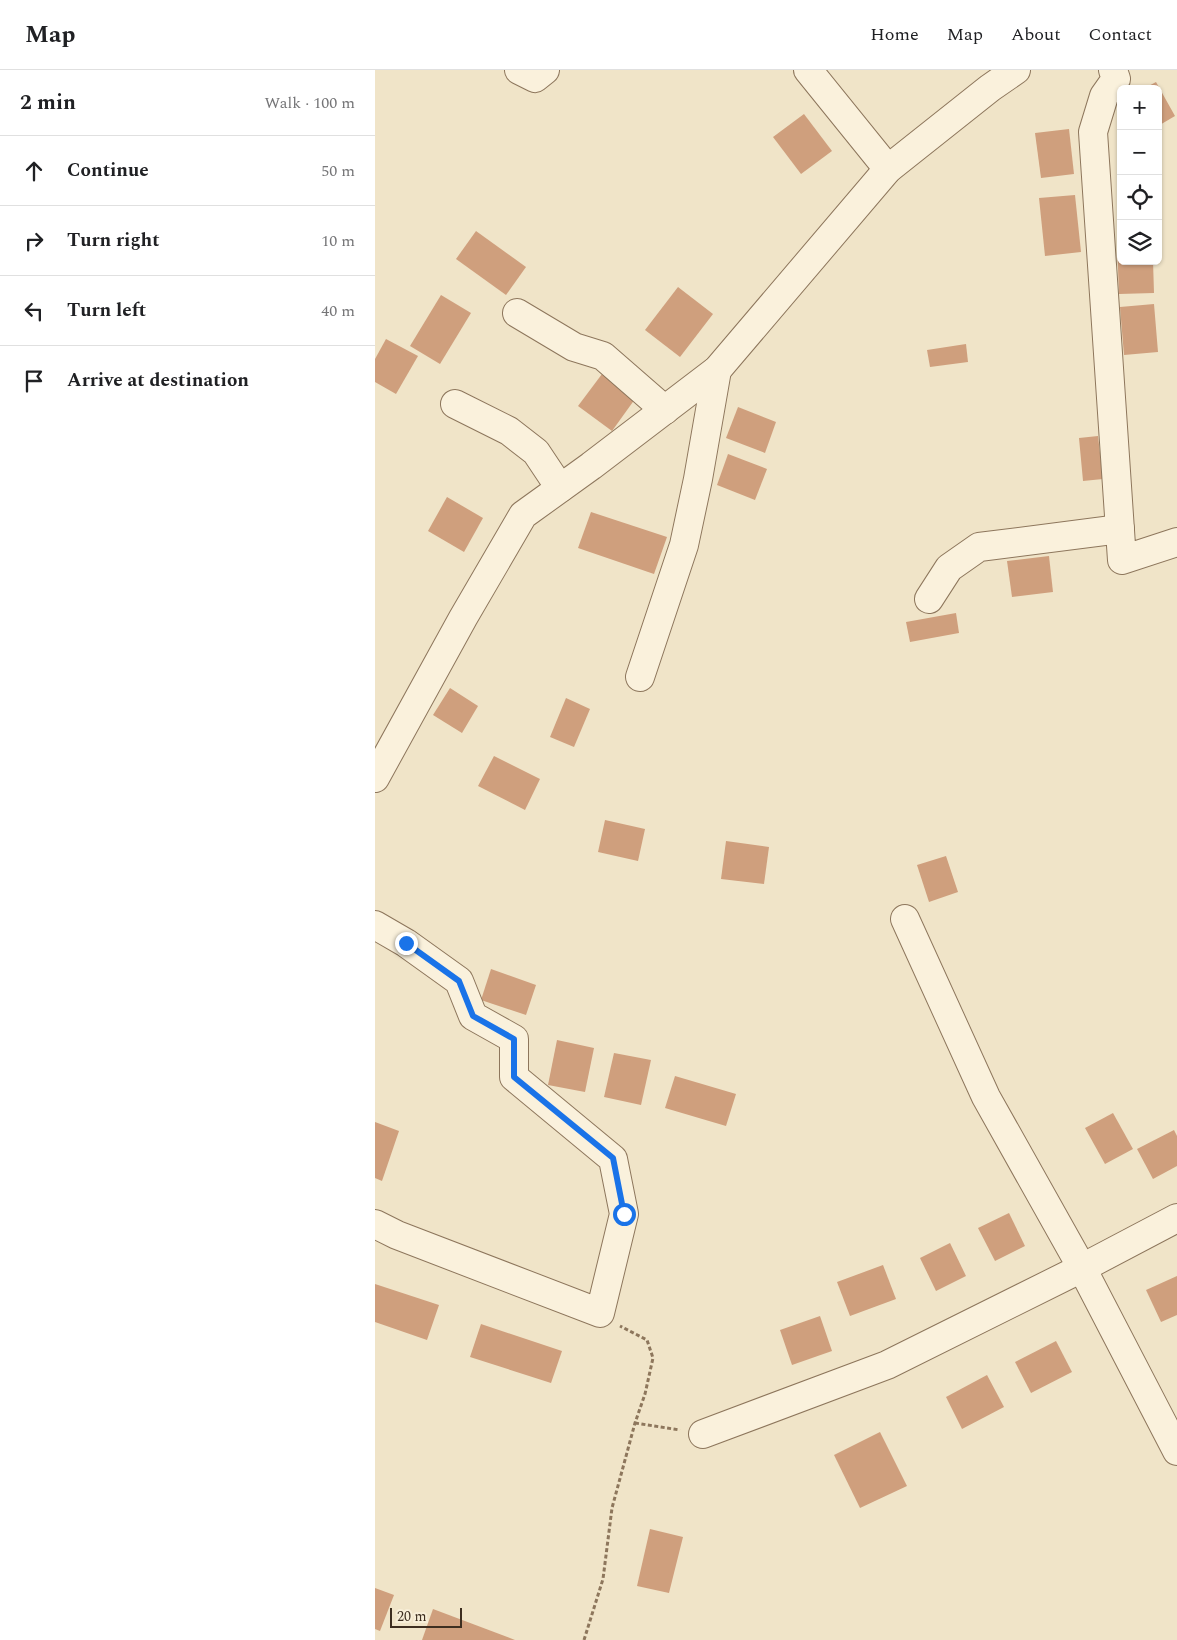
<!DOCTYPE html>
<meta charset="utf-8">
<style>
body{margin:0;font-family:Spectral,serif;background:#f6f6f6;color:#202124}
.controls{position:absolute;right:15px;top:15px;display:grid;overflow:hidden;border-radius:8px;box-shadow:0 1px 4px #0004}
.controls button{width:45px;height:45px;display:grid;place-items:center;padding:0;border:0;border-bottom:1px solid #e0e0e0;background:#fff;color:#202124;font:25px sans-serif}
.scale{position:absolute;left:15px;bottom:12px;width:72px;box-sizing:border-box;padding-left:5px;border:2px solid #3d2e20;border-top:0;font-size:14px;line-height:18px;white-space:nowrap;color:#3d2e20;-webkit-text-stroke:4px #f7eed8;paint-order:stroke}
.stop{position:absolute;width:15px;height:15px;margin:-11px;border:4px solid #1a73e8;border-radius:50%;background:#fff}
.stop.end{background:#1a73e8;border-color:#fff;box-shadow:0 1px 5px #0008}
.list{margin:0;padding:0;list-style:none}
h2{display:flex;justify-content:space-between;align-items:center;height:65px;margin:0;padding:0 20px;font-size:21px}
h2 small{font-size:16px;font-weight:400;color:#757577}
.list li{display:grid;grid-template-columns:32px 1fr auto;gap:15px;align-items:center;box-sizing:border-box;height:70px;padding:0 20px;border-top:1px solid #e0e0e0}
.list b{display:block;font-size:19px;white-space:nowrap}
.list em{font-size:16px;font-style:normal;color:#757577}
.icon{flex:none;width:28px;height:28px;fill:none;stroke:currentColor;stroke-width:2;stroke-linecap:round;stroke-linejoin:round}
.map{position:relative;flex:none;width:802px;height:1570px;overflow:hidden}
header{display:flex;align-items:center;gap:30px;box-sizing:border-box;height:70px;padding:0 25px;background:#fff;border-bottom:1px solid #e0e0e0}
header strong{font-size:24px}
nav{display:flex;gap:28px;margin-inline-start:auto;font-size:18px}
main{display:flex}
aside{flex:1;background:#fff}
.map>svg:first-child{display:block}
.building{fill:#cf9f7d}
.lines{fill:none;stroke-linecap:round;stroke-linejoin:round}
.minor-casing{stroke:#8d765c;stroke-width:30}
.path{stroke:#8d765c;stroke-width:3;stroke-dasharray:4 2.5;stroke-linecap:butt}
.minor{stroke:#faf1dc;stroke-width:28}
.route{stroke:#1a73e8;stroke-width:6}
</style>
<header>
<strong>Map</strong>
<nav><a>Home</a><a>Map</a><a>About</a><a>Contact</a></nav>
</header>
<main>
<aside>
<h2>2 min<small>Walk · 100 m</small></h2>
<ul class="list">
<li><svg class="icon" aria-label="ahead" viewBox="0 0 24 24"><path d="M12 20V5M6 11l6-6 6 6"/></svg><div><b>Continue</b></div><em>50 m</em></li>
<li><svg class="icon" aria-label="right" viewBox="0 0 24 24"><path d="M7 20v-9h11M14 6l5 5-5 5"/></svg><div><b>Turn right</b></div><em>10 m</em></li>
<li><svg class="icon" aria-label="left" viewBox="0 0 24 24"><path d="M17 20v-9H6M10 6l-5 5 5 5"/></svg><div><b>Turn left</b></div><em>40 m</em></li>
<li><svg class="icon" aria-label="arrive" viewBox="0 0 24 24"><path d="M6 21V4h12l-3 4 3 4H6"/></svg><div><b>Arrive at destination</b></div></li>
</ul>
</aside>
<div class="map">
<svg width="802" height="1570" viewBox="0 0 802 1570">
<rect width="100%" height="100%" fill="#f0e4c8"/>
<!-- building -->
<g class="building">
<polygon points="781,12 800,46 783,56 783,19 768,19"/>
<polygon points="429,44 457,81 426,104 398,67"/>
<polygon points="694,59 699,104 666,108 660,63"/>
<polygon points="700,125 706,182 670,186 664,128"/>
<polygon points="101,161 151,197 131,225 81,189"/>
<polygon points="746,172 746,191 778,191 779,223 744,224 742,173"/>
<polygon points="303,217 338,244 305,287 270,260"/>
<polygon points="66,225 96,243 65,294 35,276"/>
<polygon points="779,234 783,282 749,285 745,237"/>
<polygon points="11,269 43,286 21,324 0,312 0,289"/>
<polygon points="591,274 593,292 555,297 552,280"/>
<polygon points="227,304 260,329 237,361 203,336"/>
<polygon points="363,337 401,352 390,383 351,368"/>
<polygon points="723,366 728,409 708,411 704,368"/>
<polygon points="353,384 392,399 380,430 342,415"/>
<polygon points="72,427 108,448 89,482 53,461"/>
<polygon points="216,442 292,467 279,504 203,478"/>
<polygon points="674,486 678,522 637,527 632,491"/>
<polygon points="581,543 584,563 535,572 531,552"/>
<polygon points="75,618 103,636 87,663 58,645"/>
<polygon points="191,628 215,639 199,677 175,667"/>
<polygon points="119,686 165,709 150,740 103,716"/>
<polygon points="230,750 270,759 263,791 223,782"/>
<polygon points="351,771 394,777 389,814 346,809"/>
<polygon points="571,786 583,822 554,832 542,795"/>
<polygon points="116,899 161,915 151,945 106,930"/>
<polygon points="182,970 219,978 210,1022 173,1015"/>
<polygon points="239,983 276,990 266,1035 229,1027"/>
<polygon points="300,1006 361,1024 351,1056 290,1038"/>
<polygon points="738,1043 758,1079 730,1094 710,1058"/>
<polygon points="0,1052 24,1061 7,1111 0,1108"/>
<polygon points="799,1060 802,1066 802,1096 778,1109 762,1079"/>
<polygon points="634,1143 650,1176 620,1191 603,1158"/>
<polygon points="575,1173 591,1206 561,1221 545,1188"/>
<polygon points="508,1195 521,1229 475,1246 462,1212"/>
<polygon points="802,1206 802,1245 786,1252 771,1220"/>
<polygon points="0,1214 64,1235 52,1270 0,1252"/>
<polygon points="445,1246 457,1281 417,1295 405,1260"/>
<polygon points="106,1254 187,1281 176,1313 95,1287"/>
<polygon points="681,1271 697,1302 656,1323 640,1292"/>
<polygon points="612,1305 629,1337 587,1359 571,1327"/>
<polygon points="505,1362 532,1416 485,1438 459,1385"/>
<polygon points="275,1459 308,1467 294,1523 262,1516"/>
<polygon points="0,1518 19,1525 5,1561 0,1559"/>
<polygon points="58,1539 140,1570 47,1570"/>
</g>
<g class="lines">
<!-- minor casing -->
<g class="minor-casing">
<g id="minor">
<polyline points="144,0 160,8 170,0"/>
<polyline points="433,0 513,99"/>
<polyline points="738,0 741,9 729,26 718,62 747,490 802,472"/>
<polyline points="142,243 199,277 228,286 290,340"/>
<polyline points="80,334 134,361 161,382 185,418"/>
<polyline points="554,529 574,498 604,477 745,459"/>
<polyline points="265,607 309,475 323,409 342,300"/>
<polyline points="0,708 88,548 148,445 216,396 342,300 513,99 615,18 641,0"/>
<polyline points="530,849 611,1027 707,1198 802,1381"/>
<polyline points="0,855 31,873 84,911 98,946 139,969 139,1007 238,1089 249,1144 225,1243 22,1165 0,1154"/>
<polyline points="328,1364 512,1295 707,1198 802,1148"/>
</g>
</g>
<!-- path -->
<g class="path">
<polyline points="260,1353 305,1360"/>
<polyline points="209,1570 228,1509 237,1438 260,1353 270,1324 278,1288 272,1270 245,1256"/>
</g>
<!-- minor -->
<use href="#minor" class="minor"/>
</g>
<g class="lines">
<!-- route -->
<polyline class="route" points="31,873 84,911 98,946 139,969 139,1007 238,1088 249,1144"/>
</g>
</svg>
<div class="controls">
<button>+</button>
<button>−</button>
<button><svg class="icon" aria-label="locate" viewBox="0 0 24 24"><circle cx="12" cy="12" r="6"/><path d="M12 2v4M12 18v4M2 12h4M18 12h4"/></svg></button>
<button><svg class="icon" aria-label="layers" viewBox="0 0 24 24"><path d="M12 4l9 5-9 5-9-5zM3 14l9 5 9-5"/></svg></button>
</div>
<div class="scale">20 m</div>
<div class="stop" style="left:249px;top:1144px"></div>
<div class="stop end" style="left:31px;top:873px"></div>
</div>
</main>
